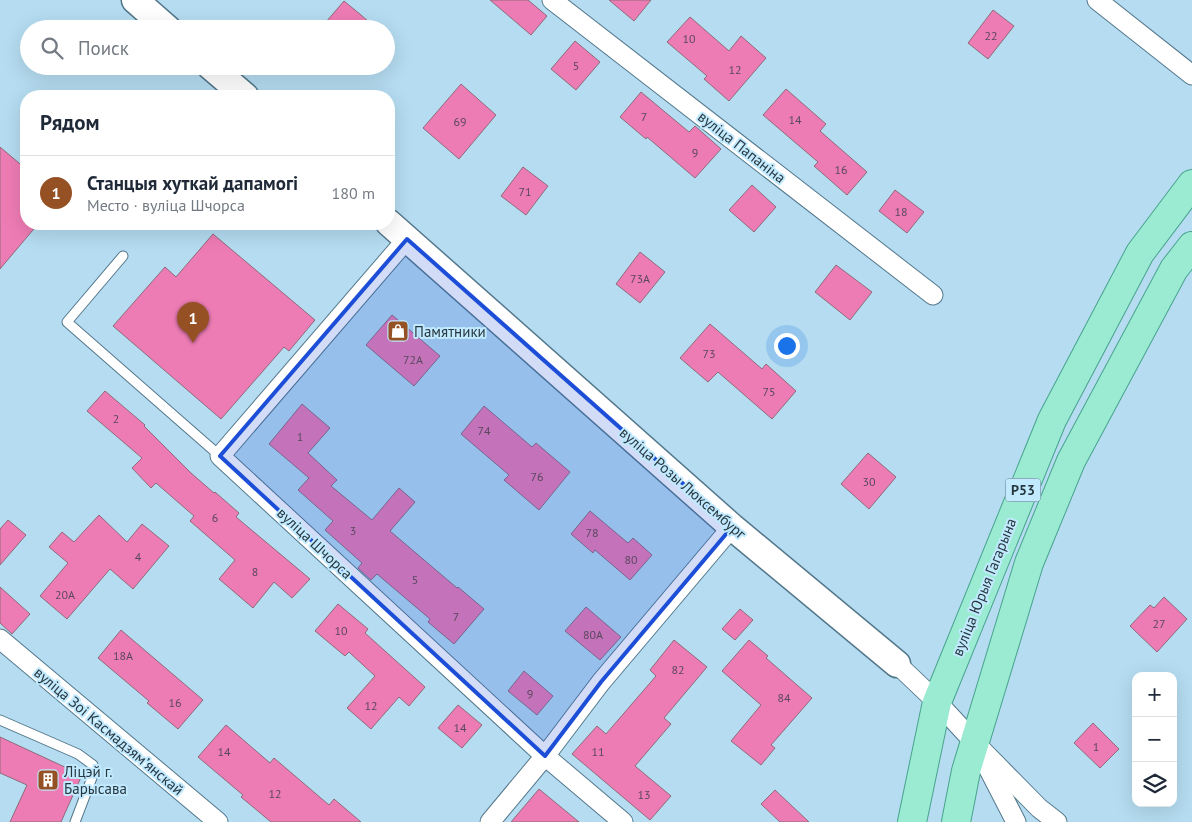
<!DOCTYPE html>
<html lang="ru">
<meta charset="utf-8">
<style>
body{margin:0;font-family:"PT Sans",sans-serif;background:#f2f2f3;color:#1f2937}
.controls{position:absolute;right:15px;bottom:15px;display:grid;overflow:hidden;border-radius:10px;box-shadow:0 5px 20px #0002}
.controls button{width:45px;height:45px;display:grid;place-items:center;padding:0;border:0;border-bottom:1px solid #e0e1e3;background:#fff;color:#1f2937;font:25px sans-serif}
.you{position:absolute;left:786px;top:345px;width:18px;height:18px;margin:-12px;border:4px solid #fff;border-radius:50%;background:#1a73e8;box-shadow:0 0 0 8px #1a73e833}
.badge{display:grid;place-items:center;width:32px;height:32px;border-radius:50%;background:#955124;color:#fff;font-size:16px;font-weight:700}
.pin{position:absolute;translate:-50% -41px;filter:drop-shadow(0 1px 2px #0008)}
.pin::after{content:'';position:absolute;top:26px;width:18px;height:15px;background:inherit;clip-path:polygon(0 0,100% 0,50% 100%)}
.list{margin:0;padding:0;list-style:none}
h2{display:flex;justify-content:space-between;align-items:center;height:65px;margin:0;padding:0 20px;font-size:21px}
h2 small{font-size:16px;font-weight:400;color:#747a83}
.list li{display:grid;grid-template-columns:32px 1fr auto;gap:15px;align-items:center;box-sizing:border-box;height:75px;padding:0 20px;border-top:1px solid #e0e1e3}
.list b{display:block;font-size:19px;white-space:nowrap}
.list p{margin:0;font-size:16px;white-space:nowrap;color:#747a83}
.list em{font-size:16px;font-style:normal;color:#747a83}
.icon{flex:none;width:28px;height:28px;fill:none;stroke:currentColor;stroke-width:2;stroke-linecap:round;stroke-linejoin:round}
.map{position:relative;flex:none;width:1192px;height:822px;overflow:hidden}
.search{position:absolute;background:#fff;box-shadow:0 5px 20px #0002;left:20px;top:20px;width:375px;height:55px;display:flex;align-items:center;gap:12px;box-sizing:border-box;padding:0 18px;border-radius:28px;color:#747a83;font-size:19px}
.panel{position:absolute;background:#fff;box-shadow:0 5px 20px #0002;left:20px;top:90px;width:375px;height:140px;border-radius:20px}
.map>svg:first-child{display:block}
.building{fill:#ee7cb4;stroke:#8e6a7a}
.lines{fill:none;stroke-linecap:round;stroke-linejoin:round}
.lane-casing{stroke:#54788b;stroke-width:11}
.street-casing{stroke:#54788b;stroke-width:21}
.secondary-casing{stroke:#54788b;stroke-width:29}
.primary-casing{stroke:#48a38c;stroke-width:30}
.lane{stroke:#fff;stroke-width:9}
.street{stroke:#fff;stroke-width:19}
.secondary{stroke:#fff;stroke-width:26}
.primary{stroke:#9bebd3;stroke-width:28}
.marked{fill:#1d4ed8;fill-opacity:0.2;stroke:#1d4ed8;stroke-width:4;stroke-linejoin:round}
.labels{text-anchor:middle;dominant-baseline:central;stroke-width:4;stroke-linejoin:round;paint-order:stroke}
.number-label{font-size:12px;fill:#59485c}
.shield{fill:#c2eaff;stroke:#566d79;stroke-width:1}
.shield-label{font-size:14px;font-weight:bold;fill:#27373f}
.street-label{font-size:15px;fill:#27373f;stroke:#c2eaff}
.poi-label{font-size:15px;fill:#27373f;stroke:#c2eaff;text-anchor:start}
</style>
<div class="map">
<svg width="1192" height="822" viewBox="0 0 1192 822">
<rect width="100%" height="100%" fill="#b5dcf1"/>
<!-- building -->
<g class="building">
<polygon points="490,0 528,0 547,16 531,35"/>
<polygon points="609,0 651,0 634,21"/>
<polygon points="344,1 361,15 377,29 320,29"/>
<polygon points="993,10 1014,26 988,59 968,43"/>
<polygon points="690,17 729,51 741,36 766,58 729,101 704,79 707,76 667,42"/>
<polygon points="575,41 600,62 576,90 551,69"/>
<polygon points="461,84 496,115 459,159 423,128"/>
<polygon points="786,89 826,124 820,131 867,172 847,195 814,166 818,162 763,115"/>
<polygon points="641,92 689,132 695,126 721,149 695,178 647,137 646,139 620,117"/>
<polygon points="0,147 26,169 26,224 38,224 0,269"/>
<polygon points="523,167 548,186 526,215 501,196"/>
<polygon points="752,185 776,207 754,232 729,210"/>
<polygon points="895,190 924,212 907,233 879,211"/>
<polygon points="213,234 315,320 289,351 284,347 221,419 113,326 165,267 176,277"/>
<polygon points="640,252 665,272 640,303 616,284"/>
<polygon points="836,265 872,292 850,320 815,292"/>
<polygon points="392,315 440,356 414,386 366,345"/>
<polygon points="710,324 762,369 766,364 796,391 772,419 718,372 708,382 680,358"/>
<polygon points="105,391 145,425 144,426 191,473 214,493 215,492 239,513 236,517 310,579 292,598 274,582 253,608 219,579 235,560 190,521 194,516 156,483 151,488 132,468 142,458 87,411"/>
<polygon points="302,404 330,428 308,453 337,480 331,486 372,520 399,488 415,502 390,531 457,588 458,587 484,609 454,644 428,622 430,619 377,574 371,580 358,568 362,563 325,530 333,521 298,490 309,478 269,444"/>
<polygon points="484,406 532,447 536,443 570,472 539,510 504,480 509,475 461,434"/>
<polygon points="868,453 896,477 869,509 841,484"/>
<polygon points="590,511 628,543 633,538 652,555 630,580 595,550 593,553 571,534"/>
<polygon points="99,515 127,542 142,524 169,546 133,589 110,569 67,619 40,596 68,563 49,547 62,532 74,542"/>
<polygon points="8,520 26,535 0,565 0,529"/>
<polygon points="0,587 30,614 12,634 0,623"/>
<polygon points="1164,597 1187,619 1157,652 1130,626 1150,605 1154,608"/>
<polygon points="338,604 368,629 365,633 425,687 409,706 399,697 371,729 347,708 375,676 349,652 345,656 315,631"/>
<polygon points="586,607 621,637 600,660 565,631"/>
<polygon points="740,609 753,620 735,640 722,629"/>
<polygon points="121,630 203,700 178,729 147,703 149,701 98,658"/>
<polygon points="674,640 707,667 664,718 671,724 635,766 671,796 650,820 572,754 597,726 606,734 656,676 650,670"/>
<polygon points="749,640 768,656 766,658 812,698 771,745 775,748 761,765 731,741 761,705 722,671"/>
<polygon points="524,671 553,696 537,715 508,691"/>
<polygon points="458,705 482,725 462,748 438,728"/>
<polygon points="1093,723 1119,749 1100,768 1074,743"/>
<polygon points="226,725 270,763 274,758 329,805 334,799 361,822 271,822 241,797 243,795 198,757"/>
<polygon points="0,737 82,775 61,822 10,822 27,785 0,773"/>
<polygon points="539,789 579,822 511,822"/>
<polygon points="775,790 809,822 780,822 761,804"/>
</g>
<g class="lines">
<!-- lane casing -->
<g class="lane-casing">
<g id="lane">
<polyline points="123,256 67,322 220,456"/>
<polyline points="0,720 78,754 93,765 93,775 75,822"/>
</g>
</g>
<!-- street casing -->
<g class="street-casing">
<g id="street">
<polyline points="552,0 933,295"/>
<polyline points="1097,0 1192,75"/>
<polyline points="407,239 220,456 545,756 623,822"/>
<polyline points="0,639 218,822"/>
<polyline points="897,664 937,702 975,743 1039,808 1057,822"/>
<polyline points="984,760 1016,822"/>
<polyline points="490,822 545,756 601,682 732,527"/>
</g>
</g>
<!-- secondary casing -->
<g class="secondary-casing">
<g id="secondary">
<polyline points="135,0 168,29"/>
<polyline points="210,66 245,96"/>
<polyline points="389,223 732,527 897,664"/>
</g>
</g>
<!-- primary casing -->
<g class="primary-casing">
<g id="primary">
<polyline points="912,822 937,702 1052,420 1140,253 1192,184"/>
<polyline points="956,822 966,771 1029,563 1071,461 1174,269 1192,246"/>
</g>
</g>
<!-- lane -->
<use href="#lane" class="lane"/>
<!-- street -->
<use href="#street" class="street"/>
<!-- secondary -->
<use href="#secondary" class="secondary"/>
<!-- primary -->
<use href="#primary" class="primary"/>
</g>
<!-- marked area -->
<path class="marked" d="M407,239L732,527L601,682L545,756L220,456Z"/>
<!-- icons -->
<defs>
<g id="shop-square" transform="scale(1.125)"><rect x="-9" y="-9" width="18" height="18" rx="4" fill="#955124" stroke="#c2eaff"/><path d="M-5-2.5h2.3a2.7 3.5 0 0 1 5.4 0H5L5.5 6h-11ZM-1.5-2.5h3a1.5 2.3 0 0 0-3 0Z" fill="#fff"/></g>
<g id="building-square" transform="scale(1.125)"><rect x="-9" y="-9" width="18" height="18" rx="4" fill="#955124" stroke="#c2eaff"/><path d="M-4-6H4V6H1V3H-1V6H-4ZM-2.5-4.3h1.7v1.8h-1.7ZM.8-4.3h1.7v1.8H.8ZM-2.5-1h1.7V.8h-1.7ZM.8-1h1.7V.8H.8Z" fill="#fff"/></g>
</defs>
<g fill-rule="evenodd">
<use href="#shop-square" x="398" y="331"/>
<use href="#building-square" x="48" y="780"/>
</g>
<g class="labels">
<!-- number labels -->
<g class="number-label">
<text x="991" y="35">22</text>
<text x="689" y="38">10</text>
<text x="576" y="65">5</text>
<text x="735" y="69">12</text>
<text x="644" y="116">7</text>
<text x="795" y="119">14</text>
<text x="460" y="121">69</text>
<text x="695" y="152">9</text>
<text x="841" y="169">16</text>
<text x="525" y="191">71</text>
<text x="901" y="211">18</text>
<text x="640" y="278">73А</text>
<text x="709" y="353">73</text>
<text x="413" y="359">72А</text>
<text x="769" y="391">75</text>
<text x="116" y="418">2</text>
<text x="484" y="430">74</text>
<text x="300" y="436">1</text>
<text x="537" y="476">76</text>
<text x="869" y="481">30</text>
<text x="215" y="517">6</text>
<text x="353" y="530">3</text>
<text x="592" y="532">78</text>
<text x="138" y="556">4</text>
<text x="631" y="559">80</text>
<text x="255" y="571">8</text>
<text x="415" y="579">5</text>
<text x="65" y="594">20А</text>
<text x="456" y="616">7</text>
<text x="1159" y="623">27</text>
<text x="341" y="630">10</text>
<text x="593" y="634">80А</text>
<text x="123" y="655">18А</text>
<text x="678" y="669">82</text>
<text x="530" y="693">9</text>
<text x="784" y="697">84</text>
<text x="175" y="702">16</text>
<text x="371" y="705">12</text>
<text x="460" y="727">14</text>
<text x="1096" y="746">1</text>
<text x="224" y="751">14</text>
<text x="598" y="751">11</text>
<text x="275" y="793">12</text>
<text x="644" y="794">13</text>
</g>
<!-- shield labels -->
<rect class="shield" x="1005.5" y="478.5" width="35" height="23" rx="4"/>
<g class="shield-label">
<text x="1023" y="490">Р53</text>
</g>
<!-- street labels -->
<g class="street-label">
<text transform="translate(742 147) rotate(38)">вуліца Папаніна</text>
<text transform="translate(683 483) rotate(41)">вуліца Розы Люксембург</text>
<text transform="translate(315 543) rotate(43)">вуліца Шчорса</text>
<text transform="translate(984 587) rotate(-68)">вуліца Юрыя Гагарына</text>
<text transform="translate(109 731) rotate(40)">вуліца Зоі Касмадзямʼянскай</text>
</g>
<!-- poi labels -->
<g class="poi-label">
<text x="414" y="331">Памятники</text>
<text x="64" y="771">Ліцэй г.<tspan x="64" dy="17">Барысава</tspan></text>
</g>
</g>
</svg>
<div class="controls">
<button>+</button>
<button>−</button>
<button><svg class="icon" aria-label="layers" viewBox="0 0 24 24"><path d="M12 4l9 5-9 5-9-5zM3 14l9 5 9-5"/></svg></button>
</div>
<div class="you"></div>
<div class="pin badge" style="left:193px;top:343px">1</div>
<div class="search"><svg class="icon" aria-label="search" viewBox="0 0 24 24"><circle cx="10" cy="10" r="6"/><path d="M15 15l6 6"/></svg>Поиск</div>
<section class="panel">
<h2>Рядом<small></small></h2>
<ul class="list">
<li><span class="badge">1</span><div><b>Станцыя хуткай дапамогі</b><p>Место · вуліца Шчорса</p></div><em>180 m</em></li>
</ul>
</section>
</div>
